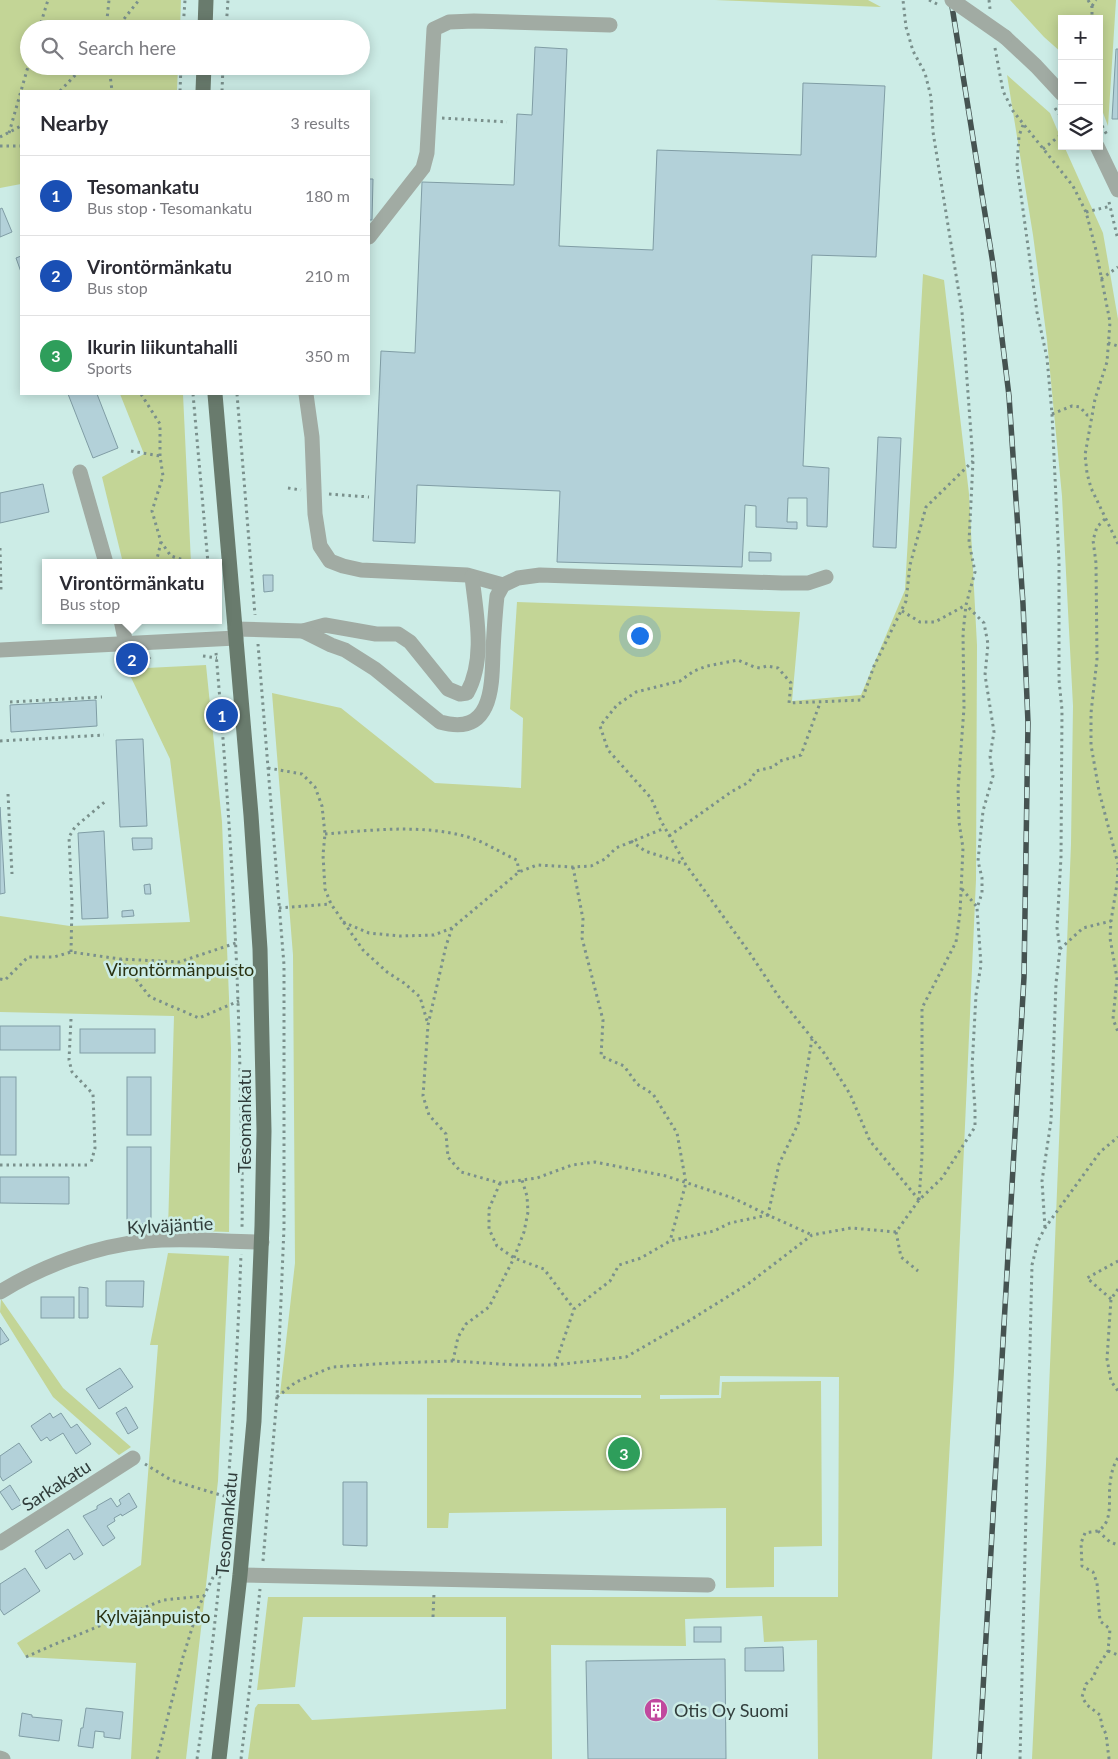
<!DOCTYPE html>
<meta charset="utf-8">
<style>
body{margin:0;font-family:Lato,sans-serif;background:#f7f7f7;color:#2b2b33}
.controls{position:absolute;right:15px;top:15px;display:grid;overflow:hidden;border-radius:0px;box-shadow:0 2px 12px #0003}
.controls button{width:45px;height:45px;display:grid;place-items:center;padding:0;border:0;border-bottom:1px solid #e1e1e2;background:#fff;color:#2b2b33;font:25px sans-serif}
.you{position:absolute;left:639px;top:635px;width:18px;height:18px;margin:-12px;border:4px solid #fff;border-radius:50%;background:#1a73e8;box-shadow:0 0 0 8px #1a73e833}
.badge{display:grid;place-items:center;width:32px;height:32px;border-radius:50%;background:#111827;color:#fff;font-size:16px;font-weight:700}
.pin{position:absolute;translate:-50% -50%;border:2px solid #fff;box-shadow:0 1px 5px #0006}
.popup{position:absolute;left:42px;top:559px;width:180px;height:65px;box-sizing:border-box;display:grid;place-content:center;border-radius:0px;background:#fff;filter:drop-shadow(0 1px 4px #0005);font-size:16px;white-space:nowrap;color:#7c7c81}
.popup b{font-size:19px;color:#2b2b33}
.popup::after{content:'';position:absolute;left:50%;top:100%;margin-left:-10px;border:10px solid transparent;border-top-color:#fff}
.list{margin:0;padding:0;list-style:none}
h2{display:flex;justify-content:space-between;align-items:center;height:65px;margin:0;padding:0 20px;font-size:21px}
h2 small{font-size:16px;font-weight:400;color:#7c7c81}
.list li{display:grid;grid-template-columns:32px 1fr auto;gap:15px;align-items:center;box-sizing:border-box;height:80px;padding:0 20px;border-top:1px solid #e1e1e2}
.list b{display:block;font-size:19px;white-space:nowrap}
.list p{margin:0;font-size:16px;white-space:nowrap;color:#7c7c81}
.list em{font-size:16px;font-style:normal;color:#7c7c81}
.icon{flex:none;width:28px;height:28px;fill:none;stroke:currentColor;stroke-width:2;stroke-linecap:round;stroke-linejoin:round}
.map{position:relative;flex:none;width:1118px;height:1759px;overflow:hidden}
.search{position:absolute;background:#fff;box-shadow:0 2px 12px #0003;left:20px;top:20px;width:350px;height:55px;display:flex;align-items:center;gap:12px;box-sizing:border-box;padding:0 18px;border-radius:28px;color:#7c7c81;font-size:19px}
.panel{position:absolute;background:#fff;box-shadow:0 2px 12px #0003;left:20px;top:90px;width:350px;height:305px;border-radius:0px}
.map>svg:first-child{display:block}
.green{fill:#c3d596}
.building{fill:#b3d1d9;stroke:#809da5}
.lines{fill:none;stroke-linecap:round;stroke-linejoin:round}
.path{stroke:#7a908c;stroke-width:3;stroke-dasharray:2.5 4;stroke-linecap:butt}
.minor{stroke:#a1aba3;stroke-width:15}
.major{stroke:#697b6d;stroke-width:15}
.rail-casing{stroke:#455351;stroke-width:5.5}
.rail{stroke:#ccece6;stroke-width:4;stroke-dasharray:11;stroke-linecap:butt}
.path-bridge{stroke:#7a908c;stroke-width:3;stroke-dasharray:2.5 4;stroke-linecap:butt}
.minor-bridge{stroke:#a1aba3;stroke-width:15}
.labels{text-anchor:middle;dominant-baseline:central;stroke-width:5;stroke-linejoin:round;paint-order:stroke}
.park-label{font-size:18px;fill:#2a3212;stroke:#ccece6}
.street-label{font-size:18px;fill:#313d3b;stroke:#ccece6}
.poi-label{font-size:18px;fill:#313d3b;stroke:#ccece6;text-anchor:start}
</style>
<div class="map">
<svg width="1118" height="1759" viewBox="0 0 1118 1759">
<rect width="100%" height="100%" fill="#ccece6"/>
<!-- green -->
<g class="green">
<polygon points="0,0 181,0 180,29 29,29 29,66 178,66 177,91 21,91 21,184 0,188"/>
<polygon points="715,0 868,0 881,7"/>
<polygon points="1010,0 1116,0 1108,126 1099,102 1099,19 1062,19 1062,53 1044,37"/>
<polygon points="1007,75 1050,113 1062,141 1062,146 1064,146 1103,233 1118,319 1118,1759 1032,1759 1046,1464 1071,844 1073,706 1062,496 1047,340 1033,235"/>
<polygon points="923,274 944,280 969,494 977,645 976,880 954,1371 932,1759 818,1759 817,1640 764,1642 762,1616 685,1619 686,1646 551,1645 552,1759 248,1759 255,1708 258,1704 299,1704 312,1720 506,1709 506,1617 303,1617 295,1687 257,1690 268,1597 838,1597 839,1377 720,1376 719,1395 660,1395 660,1399 721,1398 722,1382 821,1381 822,1546 774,1547 774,1587 726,1588 726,1508 449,1513 448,1528 427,1528 427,1398 641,1398 641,1395 280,1394 295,1263 293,955 272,693 341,708 435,783 521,788 523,718 510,709 517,602 800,612 792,701 861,695 905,590"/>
<polygon points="120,394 183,394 191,563 123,563 102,477 144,454"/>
<polygon points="206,665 222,822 231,1048 229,1232 168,1230 174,1016 0,1012 0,916 70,926 190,922 170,759 127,669"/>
<polygon points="168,1253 229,1256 218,1481 186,1759 131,1759 136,1663 26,1657 17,1643 141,1565 158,1345 150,1345"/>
<polygon points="1,1299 63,1388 131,1447 119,1455 53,1397 0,1312"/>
</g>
<!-- building -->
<g class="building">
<polygon points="535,47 567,49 559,246 653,250 657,150 801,155 803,83 885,86 876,257 812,255 803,466 829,468 827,527 807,526 807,498 788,498 787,522 797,522 797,529 756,527 756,506 745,505 742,567 557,562 560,491 417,485 415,543 373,541 381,351 415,353 422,182 514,185 517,114 532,115"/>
<polygon points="1116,49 1118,49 1118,119 1112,119"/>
<polygon points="369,179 373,179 372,220 369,220"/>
<polygon points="2,208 12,232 0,237 0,209"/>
<polygon points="21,256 21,272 16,258"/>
<polygon points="68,394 97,394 118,448 93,458"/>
<polygon points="878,437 901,438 896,548 873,547"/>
<polygon points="43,484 49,512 0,523 0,493"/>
<polygon points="749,552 771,553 771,561 749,561"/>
<polygon points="263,575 273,575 273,591 264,592"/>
<polygon points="96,700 97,726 11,732 10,705"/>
<polygon points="143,739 147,826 120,827 116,740"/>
<polygon points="0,807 5,893 0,894"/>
<polygon points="104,831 108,918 82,919 78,833"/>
<polygon points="132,838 152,838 152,849 133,850"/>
<polygon points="150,884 151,894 145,894 144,885"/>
<polygon points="133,910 134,916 122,917 122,911"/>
<rect x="0" y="1026" width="60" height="24"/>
<rect x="80" y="1029" width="75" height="24"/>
<rect x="0" y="1077" width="16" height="78"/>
<rect x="127" y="1077" width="24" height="58"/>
<rect x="127" y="1147" width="24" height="77"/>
<polygon points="0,1177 69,1177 69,1204 0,1203"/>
<polygon points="106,1281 144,1281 143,1307 106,1306"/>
<polygon points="79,1287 88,1288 88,1318 79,1318"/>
<rect x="41" y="1297" width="33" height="21"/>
<polygon points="0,1327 9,1340 0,1345"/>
<polygon points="120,1368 133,1387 99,1409 86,1389"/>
<polygon points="126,1407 138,1428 128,1434 116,1413"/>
<polygon points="50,1413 53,1418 61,1413 71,1428 77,1424 91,1444 76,1454 63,1433 50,1441 47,1437 41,1441 31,1426"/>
<polygon points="19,1443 32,1462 3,1481 0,1476 0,1456"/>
<polygon points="343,1482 367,1482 367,1546 343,1545"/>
<polygon points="10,1485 22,1504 12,1510 0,1492"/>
<polygon points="129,1493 137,1507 122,1516 121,1514 114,1518 115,1521 107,1526 115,1538 103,1546 83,1516 97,1509 97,1506 111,1498 117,1507 121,1504 119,1500"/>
<polygon points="68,1529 83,1554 74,1560 70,1553 46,1569 35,1551"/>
<polygon points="25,1568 40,1591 4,1615 0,1609 0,1584"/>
<rect x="694" y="1627" width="27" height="15"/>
<polygon points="783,1647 784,1671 745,1671 745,1648"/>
<polygon points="725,1659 726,1759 588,1759 586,1661"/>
<polygon points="86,1708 123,1712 120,1739 104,1737 104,1732 95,1731 93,1748 78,1746 81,1728 83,1728"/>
<polygon points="22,1713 32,1715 32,1717 62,1720 59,1741 19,1736"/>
</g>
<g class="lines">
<!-- path -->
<g class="path">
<polyline points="989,0 990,9"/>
<polyline points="1088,0 1092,7 1092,19"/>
<polyline points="1092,6 1096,0"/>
<polyline points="39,29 48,0"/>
<polyline points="106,29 109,0"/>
<polyline points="116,29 139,0"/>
<polyline points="183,29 185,0"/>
<polyline points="226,29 228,0"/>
<polyline points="995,48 1003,91 1013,111 1073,186 1086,212 1096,250 1110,322 1107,362 1095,399 1085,455 1087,473 1091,488 1118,544"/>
<polyline points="109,66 112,91"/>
<polyline points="60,91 84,66"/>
<polyline points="180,91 181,66"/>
<polyline points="222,91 223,66"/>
<polyline points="1055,108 1062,118"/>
<polyline points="442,118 507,122"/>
<polyline points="1099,120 1107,135"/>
<polyline points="1023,125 1019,136 1017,166 1037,312 1047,358 1052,414 1059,561 1059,680 1062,710 1061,857 1057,928 1060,949 1056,983 1051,1121 1042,1181 1045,1228"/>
<polyline points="9,133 29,63"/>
<polyline points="0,137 21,126"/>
<polyline points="0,146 21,146"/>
<polyline points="1043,149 1062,134"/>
<polyline points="1109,202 1118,240"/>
<polyline points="1086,212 1111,206"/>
<polyline points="1101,279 1118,267"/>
<polyline points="1108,343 1118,346"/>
<polyline points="141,394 160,424 160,456 163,476 152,511 161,542 171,556 193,563"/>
<polyline points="193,394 208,563"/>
<polyline points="237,394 255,615"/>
<polyline points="1052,414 1072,406 1080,407 1087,415 1092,415"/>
<polyline points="131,451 160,456"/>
<polyline points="288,488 301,490"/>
<polyline points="329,494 369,497"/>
<polyline points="1105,519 1097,527 1093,540 1096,563 1097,659 1091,713 1091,745 1099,791 1118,864"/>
<polyline points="0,548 1,590"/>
<polyline points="156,563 161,542"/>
<polyline points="902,611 920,622 935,622 966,605"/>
<polyline points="258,644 284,965 284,1227 277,1397 263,1561"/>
<path d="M216,653C228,792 237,932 240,1073C241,1124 243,1176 242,1228"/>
<polyline points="203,656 217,658"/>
<path d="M125,659C134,665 143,665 150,657"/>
<polyline points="10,702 102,697"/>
<polyline points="0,741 104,735"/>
<polyline points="268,768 302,774 315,787 322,806 325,834 323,855 325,889 331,904 363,950 387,972 404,983 420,997 428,1024"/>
<polyline points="8,794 12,874"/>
<path d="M325,834C373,830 422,824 468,837C485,842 501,853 517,860L519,872"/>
<polyline points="669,836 731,792 749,782 756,771 773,767 780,761 801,755 820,703"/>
<polyline points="631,841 645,851 685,864"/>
<polyline points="573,867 583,919 582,938 603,1020 601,1056 624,1066 637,1084 653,1094 677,1133 686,1183 670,1241"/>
<polyline points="1118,868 1117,884 1111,921 1110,938 1117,978 1113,1019 1118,1032"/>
<polyline points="962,889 977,907"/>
<polyline points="279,908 331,904"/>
<polyline points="343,922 369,933 400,936 434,935 452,928 519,872 537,865 573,867 591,866 605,859 616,848 665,828"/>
<polyline points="452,928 446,946 428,1025 423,1096 429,1115 446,1134 448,1157 461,1172 500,1183 537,1178 572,1165 595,1162 666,1176 733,1198 768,1215 779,1164 798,1124 812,1039"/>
<polyline points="1060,949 1083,928 1111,921"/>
<polyline points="71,952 72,904 69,837 75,827 107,800"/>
<polyline points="120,959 150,997 199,1018 239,1001"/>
<polyline points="0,979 5,980 28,957 54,957 71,952 120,959 179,962 236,943"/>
<polyline points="71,1019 69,1060 72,1072 93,1094 95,1148 91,1163"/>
<polyline points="0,1165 91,1165"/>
<polyline points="500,1183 489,1209 489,1229 497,1246 514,1258 544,1269 574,1309"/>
<polyline points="919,1200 870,1141 850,1094 824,1053 779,997 749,952 686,865 661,821 651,798 608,750 600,726 617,705 636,692 680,681 694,671 707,666 738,660 754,667 760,668 767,666 778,668 791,683 789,703 862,700 874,666 906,601 910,565 926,507 973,461"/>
<polyline points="919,1200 922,1156 922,1008 956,942 960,913 963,848 959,822 958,789 964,708 963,633 966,605"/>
<polyline points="896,1232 901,1257 918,1271"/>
<polyline points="1118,1289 1111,1299 1107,1359 1111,1381 1118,1391"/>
<polyline points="1111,1299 1087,1278 1118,1261"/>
<polyline points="453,1361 458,1337 466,1324 489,1307 514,1258 524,1232 528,1212 527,1196 522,1180"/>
<polyline points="555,1365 574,1309 610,1281 619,1265 641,1258 670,1241 714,1231 730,1223 768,1215 812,1235"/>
<polyline points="277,1397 296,1382 332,1367 392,1363 453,1361 515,1365 555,1365 626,1357 687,1322 748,1284 812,1235 851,1228 896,1232 919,1200 942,1178 975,1127 975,1108 972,1068 976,995 981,965 977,908 982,893 982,878 978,861 983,811 993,776 990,756 994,732 985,675 988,644 984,623 966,605 975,572 969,542 973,461 962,312 933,132 931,97 925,73 913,51 906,27 903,0"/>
<polyline points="145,1464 171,1480 227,1497"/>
<polyline points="1098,1531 1110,1542 1118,1545"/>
<polyline points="433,1617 434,1593"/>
<polyline points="1108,1651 1118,1655"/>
<polyline points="26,1657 53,1645 163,1600 204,1596"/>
<polyline points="157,1759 183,1657 199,1606 219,1565"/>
<path d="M197,1759C222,1592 235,1423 241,1254"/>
<polyline points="241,1759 251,1677 260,1589"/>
<polyline points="1020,1759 1032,1265 1038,1241 1045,1228 1100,1152 1118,1137"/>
<path d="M1109,1759L1106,1734L1102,1726L1100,1715L1087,1705L1082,1697L1086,1684L1093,1678L1097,1668L1108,1651L1110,1629L1100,1621L1097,1583L1093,1572L1082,1566L1081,1543L1085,1533C1088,1532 1093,1532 1097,1531C1114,1524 1108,1498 1110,1484C1111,1475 1113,1465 1118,1458"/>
</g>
<!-- minor -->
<g class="minor">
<polyline points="1005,37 1036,66 1062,94"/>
<polyline points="1097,146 1118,190"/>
<polyline points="369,237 423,168 427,153 434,29 449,22 474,21 610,25"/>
<polyline points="306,394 312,437 315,514 320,546 330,561 343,566 361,570 467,575 503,585"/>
<polyline points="80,472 106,563"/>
<polyline points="121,620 126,644"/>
<path d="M235,629L303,631L325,625L376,634H398L410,642L448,689L460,694L467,693C486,659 476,613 472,577"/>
<path d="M303,631L331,645L345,650L375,669L440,722C493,737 492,686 493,650C494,631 495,614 497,596L503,585L518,578L540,575L782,583H808L826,577"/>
<polyline points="0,650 236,638"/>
<path d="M0,1292C44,1265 96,1246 147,1241C185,1237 224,1242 262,1242"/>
<polyline points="0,1543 133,1458"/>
<polyline points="240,1575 708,1585"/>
<polyline points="0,1758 3,1759"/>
</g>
<!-- major -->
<g class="major">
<polyline points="205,29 206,0"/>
<polyline points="203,91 204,66"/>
<polyline points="215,394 251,815 260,949 264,1131 262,1226 254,1421 240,1575 219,1759"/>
</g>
<!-- rail casing -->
<g class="rail-casing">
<polyline id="rail" points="951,0 993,264 1009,396 1023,604 1028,723 1024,977 979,1759"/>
</g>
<!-- rail -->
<use href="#rail" class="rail"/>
<!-- path-bridge -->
<polyline class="path-bridge" points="929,0 939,5"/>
<!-- minor-bridge -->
<polyline class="minor-bridge" points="952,0 1005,37"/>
</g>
<!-- icons -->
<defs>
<g id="building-disc" transform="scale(1.25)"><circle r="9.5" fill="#c1499e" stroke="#ccece6"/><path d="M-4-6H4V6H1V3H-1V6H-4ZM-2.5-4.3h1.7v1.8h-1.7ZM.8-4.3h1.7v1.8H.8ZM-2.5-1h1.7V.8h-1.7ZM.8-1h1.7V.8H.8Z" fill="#fff"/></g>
</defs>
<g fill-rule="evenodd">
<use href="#building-disc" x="656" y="1710"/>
</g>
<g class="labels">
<!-- park labels -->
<g class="park-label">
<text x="180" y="969">Virontörmänpuisto</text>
<text x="153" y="1616">Kylväjänpuisto</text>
</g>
<!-- street labels -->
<g class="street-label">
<text transform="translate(244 1121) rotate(-90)">Tesomankatu</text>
<text transform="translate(170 1225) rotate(-3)">Kylväjäntie</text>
<text transform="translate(56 1485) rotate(-33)">Sarkakatu</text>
<text transform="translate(226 1524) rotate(-85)">Tesomankatu</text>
</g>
<!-- poi labels -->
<g class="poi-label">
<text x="674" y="1710">Otis Oy Suomi</text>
</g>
</g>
</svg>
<div class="controls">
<button>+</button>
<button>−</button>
<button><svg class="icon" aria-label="layers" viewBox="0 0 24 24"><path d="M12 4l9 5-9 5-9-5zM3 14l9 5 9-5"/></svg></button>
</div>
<div class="you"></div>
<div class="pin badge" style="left:222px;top:715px;background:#1a4fb4">1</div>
<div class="pin badge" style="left:132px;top:659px;background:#1a4fb4">2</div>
<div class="popup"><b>Virontörmänkatu</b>Bus stop</div>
<div class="pin badge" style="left:624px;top:1453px;background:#2e9e5b">3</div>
<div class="search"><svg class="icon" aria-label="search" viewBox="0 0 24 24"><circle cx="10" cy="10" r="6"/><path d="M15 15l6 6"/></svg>Search here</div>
<section class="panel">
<h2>Nearby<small>3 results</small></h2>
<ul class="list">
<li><span class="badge" style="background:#1a4fb4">1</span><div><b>Tesomankatu</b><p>Bus stop · Tesomankatu</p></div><em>180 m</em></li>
<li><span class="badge" style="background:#1a4fb4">2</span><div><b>Virontörmänkatu</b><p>Bus stop</p></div><em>210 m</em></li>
<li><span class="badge" style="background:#2e9e5b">3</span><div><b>Ikurin liikuntahalli</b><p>Sports</p></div><em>350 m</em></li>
</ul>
</section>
</div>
